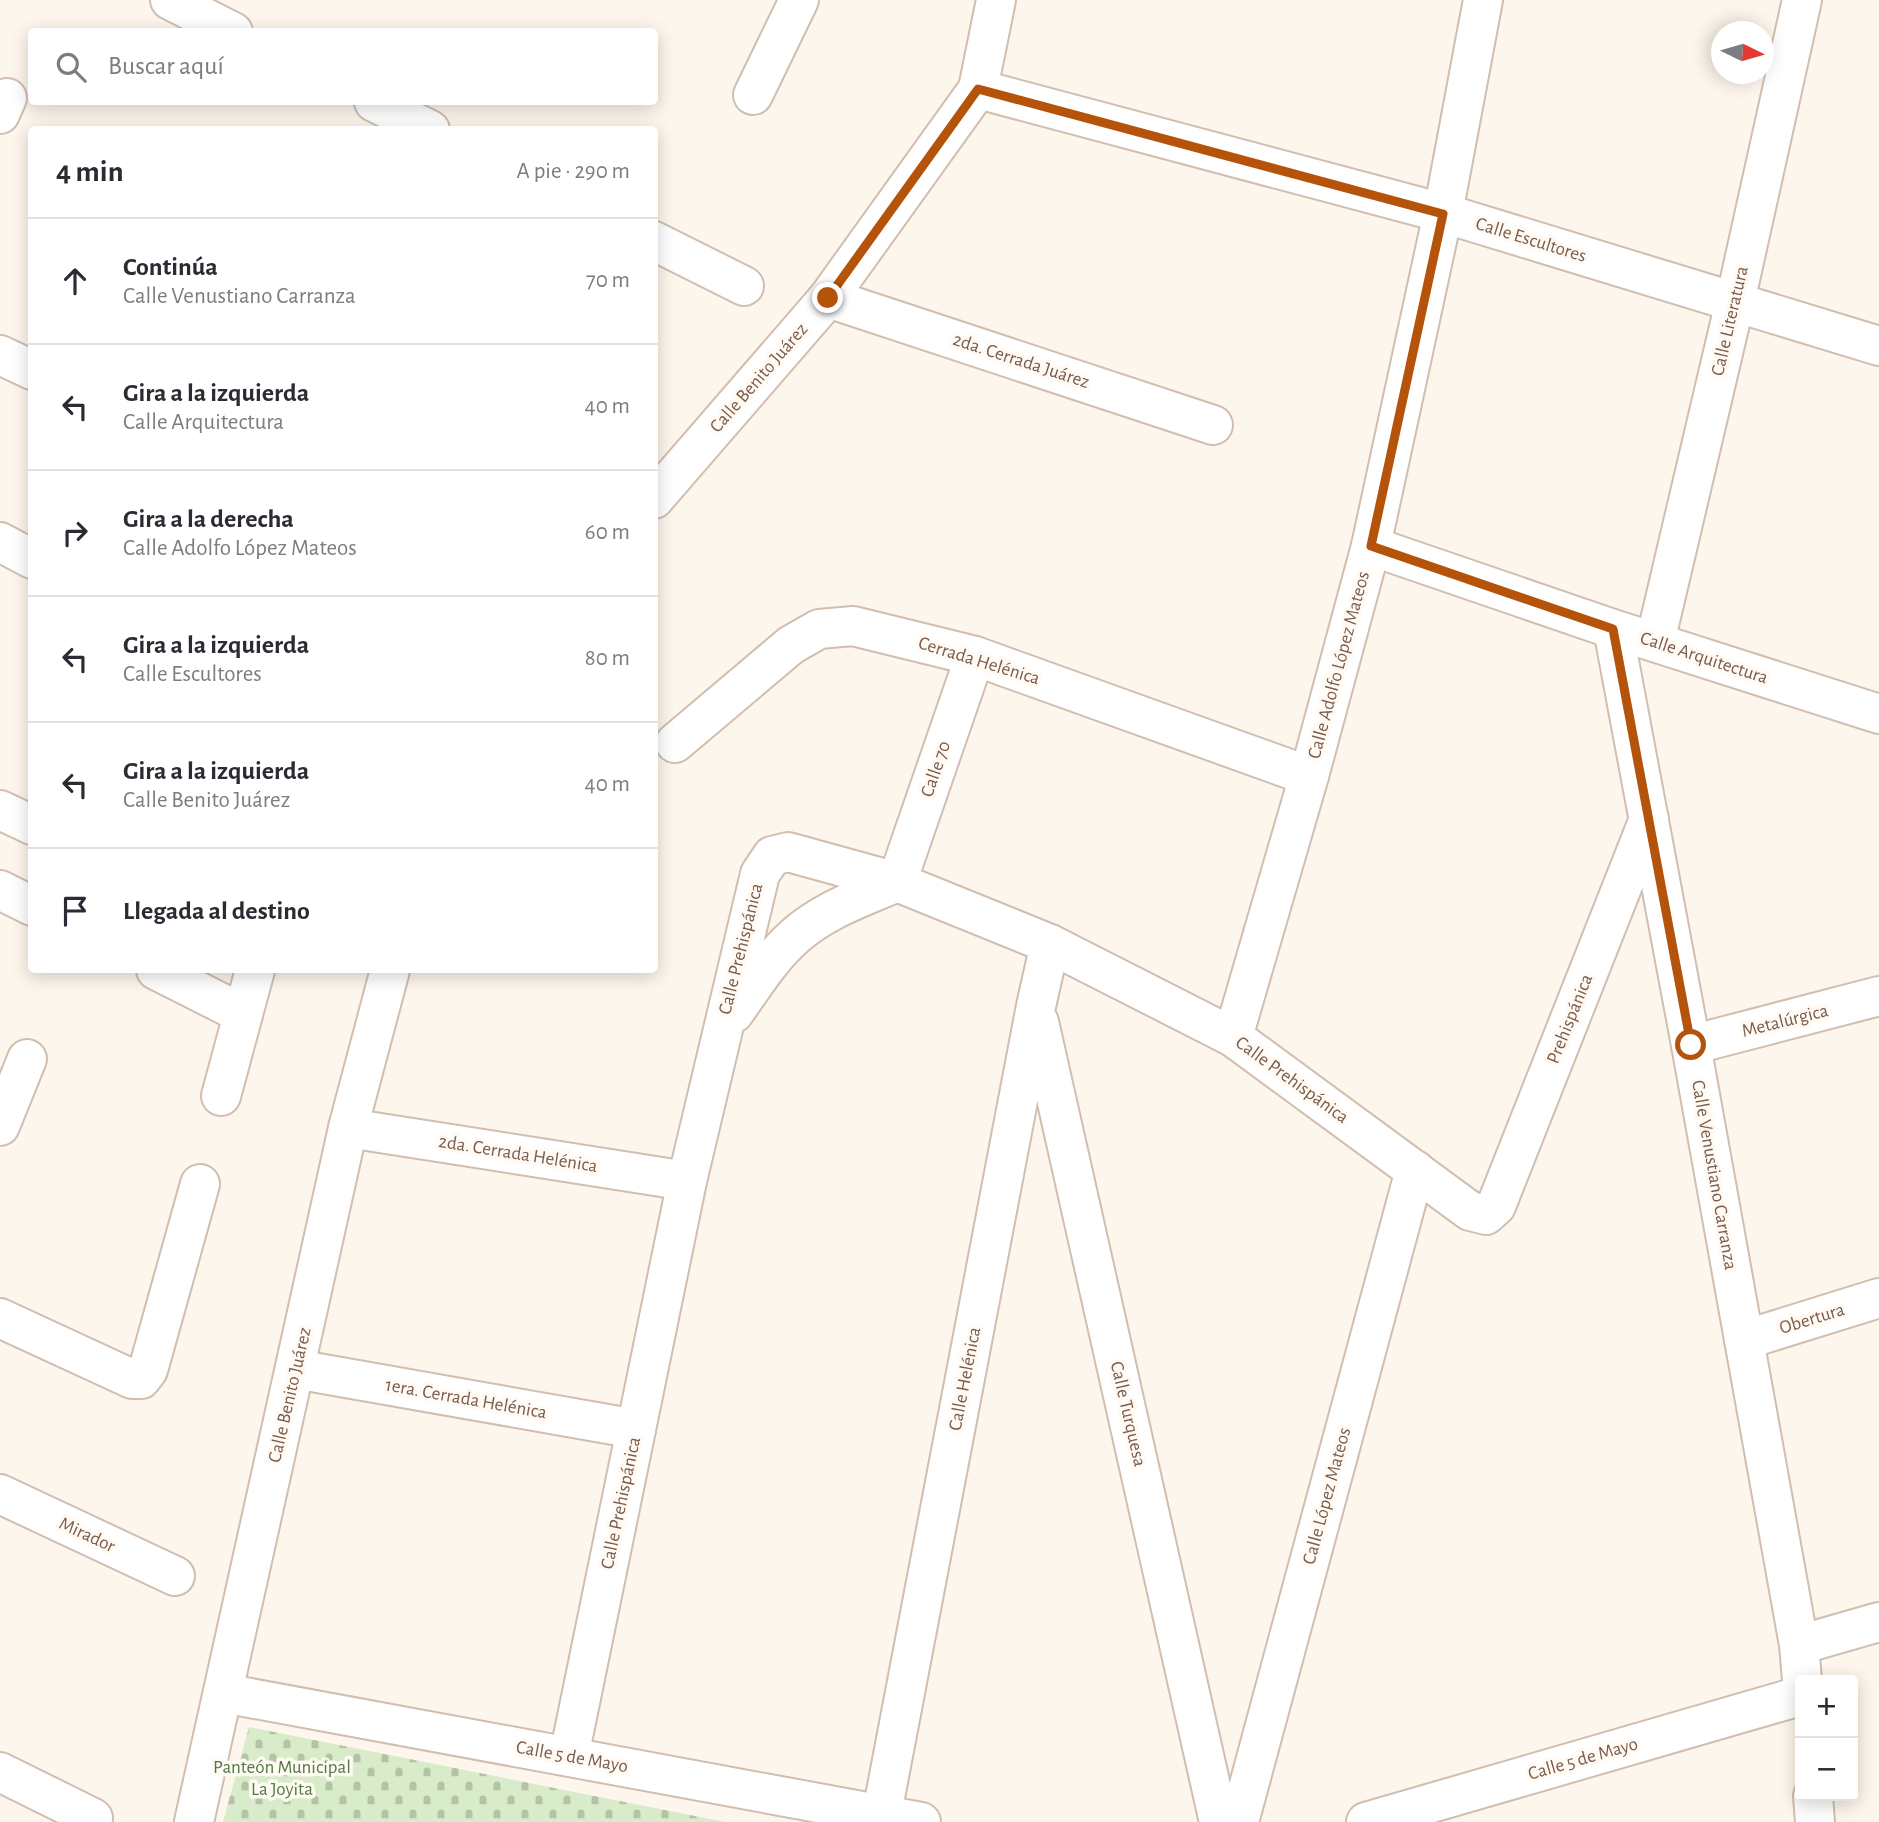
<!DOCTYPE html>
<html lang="es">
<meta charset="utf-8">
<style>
body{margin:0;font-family:"Alegreya Sans",sans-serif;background:#f2f2f3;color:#2b2b33}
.controls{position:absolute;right:21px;bottom:21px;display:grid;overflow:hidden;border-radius:7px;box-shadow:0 4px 18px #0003}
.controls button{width:63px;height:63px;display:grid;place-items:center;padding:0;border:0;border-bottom:2px solid #e1e1e2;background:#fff;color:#2b2b33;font:35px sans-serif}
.compass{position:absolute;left:1711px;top:21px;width:63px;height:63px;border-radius:50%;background:#fff;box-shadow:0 4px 18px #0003;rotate:95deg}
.stop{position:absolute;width:21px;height:21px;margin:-16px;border:5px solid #b45309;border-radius:50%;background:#fff}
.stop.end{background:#b45309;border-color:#fff;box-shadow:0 2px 7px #0008}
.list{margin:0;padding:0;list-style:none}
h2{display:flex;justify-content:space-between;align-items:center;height:91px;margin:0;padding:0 28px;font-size:30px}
h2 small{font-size:23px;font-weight:400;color:#7c7c81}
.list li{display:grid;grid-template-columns:46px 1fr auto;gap:21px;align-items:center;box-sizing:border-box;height:126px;padding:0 28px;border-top:2px solid #e1e1e2}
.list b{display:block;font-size:26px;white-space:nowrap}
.list p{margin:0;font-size:23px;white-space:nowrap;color:#7c7c81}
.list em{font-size:23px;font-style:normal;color:#7c7c81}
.icon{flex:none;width:38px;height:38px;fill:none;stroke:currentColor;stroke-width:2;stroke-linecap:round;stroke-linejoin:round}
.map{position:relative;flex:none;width:1879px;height:1822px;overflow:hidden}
.search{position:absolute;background:#fff;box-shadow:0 4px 18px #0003;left:28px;top:28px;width:630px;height:77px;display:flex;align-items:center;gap:18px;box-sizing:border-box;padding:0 24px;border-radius:7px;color:#7c7c81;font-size:26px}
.panel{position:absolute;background:#fff;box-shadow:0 4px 18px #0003;left:28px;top:126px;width:630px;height:847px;border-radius:7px}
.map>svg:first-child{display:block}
.cemetery{fill:url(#cemetery-stones)}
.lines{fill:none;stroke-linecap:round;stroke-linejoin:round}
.minor-casing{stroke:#d1beb0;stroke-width:42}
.minor{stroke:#fff;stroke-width:38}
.route{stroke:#b45309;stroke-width:9}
.labels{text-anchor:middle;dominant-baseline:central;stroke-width:7;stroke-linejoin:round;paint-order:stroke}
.street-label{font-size:19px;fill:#7a5c4d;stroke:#fffaf3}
.park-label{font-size:19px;fill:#537a41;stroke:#fffaf3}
</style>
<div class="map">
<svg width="1879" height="1822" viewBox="0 0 1879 1822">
<defs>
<pattern id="cemetery-stones" width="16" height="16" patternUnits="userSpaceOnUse" patternTransform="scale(1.75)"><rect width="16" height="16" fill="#d8ecc9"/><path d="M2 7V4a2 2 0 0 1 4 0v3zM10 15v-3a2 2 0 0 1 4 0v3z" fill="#b4c2a5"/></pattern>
</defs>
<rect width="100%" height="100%" fill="#fdf6ec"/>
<!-- cemetery -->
<polygon class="cemetery" points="249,1727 725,1822 223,1822"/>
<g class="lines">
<!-- minor casing -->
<g class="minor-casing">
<g id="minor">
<polyline points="170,0 233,32"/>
<polyline points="978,89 1443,213 1879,346"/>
<polyline points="753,95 799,0"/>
<polyline points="374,102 430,130"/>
<polyline points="0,114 7,98"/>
<polyline points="654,241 744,286"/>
<polyline points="828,298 1213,425"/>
<polyline points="0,355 32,370"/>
<polyline points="654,499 828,298 978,89 996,0"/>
<polyline points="0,542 32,559"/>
<polyline points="1371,546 1613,629 1879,714"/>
<polyline points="1613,629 1691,1045 1799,1645 1802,1680"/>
<polyline points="1655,642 1735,302 1802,0"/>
<polyline points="675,743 791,645 819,629 853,626 975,656 1309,776"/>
<polyline points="0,810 32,825"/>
<polyline points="0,890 32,906"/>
<polyline points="156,970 243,1014"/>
<path d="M734,1013C753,986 771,957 795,936C824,910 863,897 897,882L975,656"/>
<polyline points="1039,1022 1219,1822"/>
<polyline points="1233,1037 1309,776 1371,546 1443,213 1483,0"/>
<polyline points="1691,1045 1879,996"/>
<polyline points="221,1096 255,970"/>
<polyline points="0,1126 27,1059"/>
<polyline points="348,1128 687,1181"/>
<polyline points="0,1318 132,1379 141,1379 148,1370 200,1184"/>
<polyline points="1744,1340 1879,1298"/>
<polyline points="295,1369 636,1429"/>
<polyline points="0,1494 175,1576"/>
<polyline points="1799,1645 1879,1622"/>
<polyline points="223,1693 921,1822"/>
<polyline points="569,1756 687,1181 760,874 772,856 788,852 897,882 1050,944 1233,1037 1470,1211 1486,1215 1496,1206 1649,819"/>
<polyline points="0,1772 93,1818"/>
<polyline points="1813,1796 1815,1822"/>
<polyline points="882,1813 1036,1006 1050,944"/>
<polyline points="194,1822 348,1128 390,970"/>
<polyline points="1239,1822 1415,1170"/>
<polyline points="1366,1822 1800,1696"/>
</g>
</g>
<!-- minor -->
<use href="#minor" class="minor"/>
</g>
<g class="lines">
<!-- route -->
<polyline class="route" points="828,298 978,89 1443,214 1371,546 1613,629 1691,1045"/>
</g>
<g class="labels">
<!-- street labels -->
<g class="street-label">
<text transform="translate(1531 240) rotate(17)">Calle Escultores</text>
<text transform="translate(1730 321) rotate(-77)">Calle Literatura</text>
<text transform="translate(1021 361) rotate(18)">2da. Cerrada Juárez</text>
<text transform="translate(759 378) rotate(-49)">Calle Benito Juárez</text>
<text transform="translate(1704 658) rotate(18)">Calle Arquitectura</text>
<text transform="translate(979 661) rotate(17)">Cerrada Helénica</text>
<text transform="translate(1339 665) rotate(-75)">Calle Adolfo López Mateos</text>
<text transform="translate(936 769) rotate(-71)">Calle 70</text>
<text transform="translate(741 949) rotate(-76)">Calle Prehispánica</text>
<text transform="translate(1570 1019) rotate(-68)">Prehispánica</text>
<text transform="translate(1785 1021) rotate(-14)">Metalúrgica</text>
<text transform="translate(1292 1080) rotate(36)">Calle Prehispánica</text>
<text transform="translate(518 1154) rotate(9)">2da. Cerrada Helénica</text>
<text transform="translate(1714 1175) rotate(80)">Calle Venustiano Carranza</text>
<text transform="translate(1812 1319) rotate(-17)">Obertura</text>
<text transform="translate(965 1379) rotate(-79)">Calle Helénica</text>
<text transform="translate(290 1395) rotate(-77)">Calle Benito Juárez</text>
<text transform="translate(466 1399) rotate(10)">1era. Cerrada Helénica</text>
<text transform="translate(1128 1414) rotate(77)">Calle Turquesa</text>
<text transform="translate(1327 1496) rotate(-75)">Calle López Mateos</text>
<text transform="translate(621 1503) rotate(-78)">Calle Prehispánica</text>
<text transform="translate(87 1535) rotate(25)">Mirador</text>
<text transform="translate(572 1757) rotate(10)">Calle 5 de Mayo</text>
<text transform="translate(1583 1759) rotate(-16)">Calle 5 de Mayo</text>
</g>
<!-- park labels -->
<g class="park-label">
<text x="282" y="1767">Panteón Municipal<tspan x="282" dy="22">La Joyita</tspan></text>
</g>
</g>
</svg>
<div class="controls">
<button>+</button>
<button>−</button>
</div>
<svg class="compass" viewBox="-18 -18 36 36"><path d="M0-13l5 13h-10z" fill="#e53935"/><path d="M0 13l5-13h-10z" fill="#7c7c81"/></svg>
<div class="stop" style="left:1691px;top:1045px"></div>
<div class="stop end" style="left:828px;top:298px"></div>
<div class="search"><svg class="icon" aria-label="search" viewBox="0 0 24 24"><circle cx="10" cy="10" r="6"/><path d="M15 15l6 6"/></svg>Buscar aquí</div>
<section class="panel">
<h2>4 min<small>A pie · 290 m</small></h2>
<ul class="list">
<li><svg class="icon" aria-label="ahead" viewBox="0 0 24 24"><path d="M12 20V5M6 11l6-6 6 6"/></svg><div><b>Continúa</b><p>Calle Venustiano Carranza</p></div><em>70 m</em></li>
<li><svg class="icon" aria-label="left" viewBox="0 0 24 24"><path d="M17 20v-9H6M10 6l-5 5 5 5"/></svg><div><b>Gira a la izquierda</b><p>Calle Arquitectura</p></div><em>40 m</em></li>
<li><svg class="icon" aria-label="right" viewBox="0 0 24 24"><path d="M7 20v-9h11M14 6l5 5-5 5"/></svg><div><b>Gira a la derecha</b><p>Calle Adolfo López Mateos</p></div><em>60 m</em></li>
<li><svg class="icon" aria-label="left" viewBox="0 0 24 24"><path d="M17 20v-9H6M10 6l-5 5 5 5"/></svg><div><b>Gira a la izquierda</b><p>Calle Escultores</p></div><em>80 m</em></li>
<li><svg class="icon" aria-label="left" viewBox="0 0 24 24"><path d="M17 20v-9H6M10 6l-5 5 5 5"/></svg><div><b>Gira a la izquierda</b><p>Calle Benito Juárez</p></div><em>40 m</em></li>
<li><svg class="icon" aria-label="arrive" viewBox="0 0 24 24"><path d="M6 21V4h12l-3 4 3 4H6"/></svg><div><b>Llegada al destino</b></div></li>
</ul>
</section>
</div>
